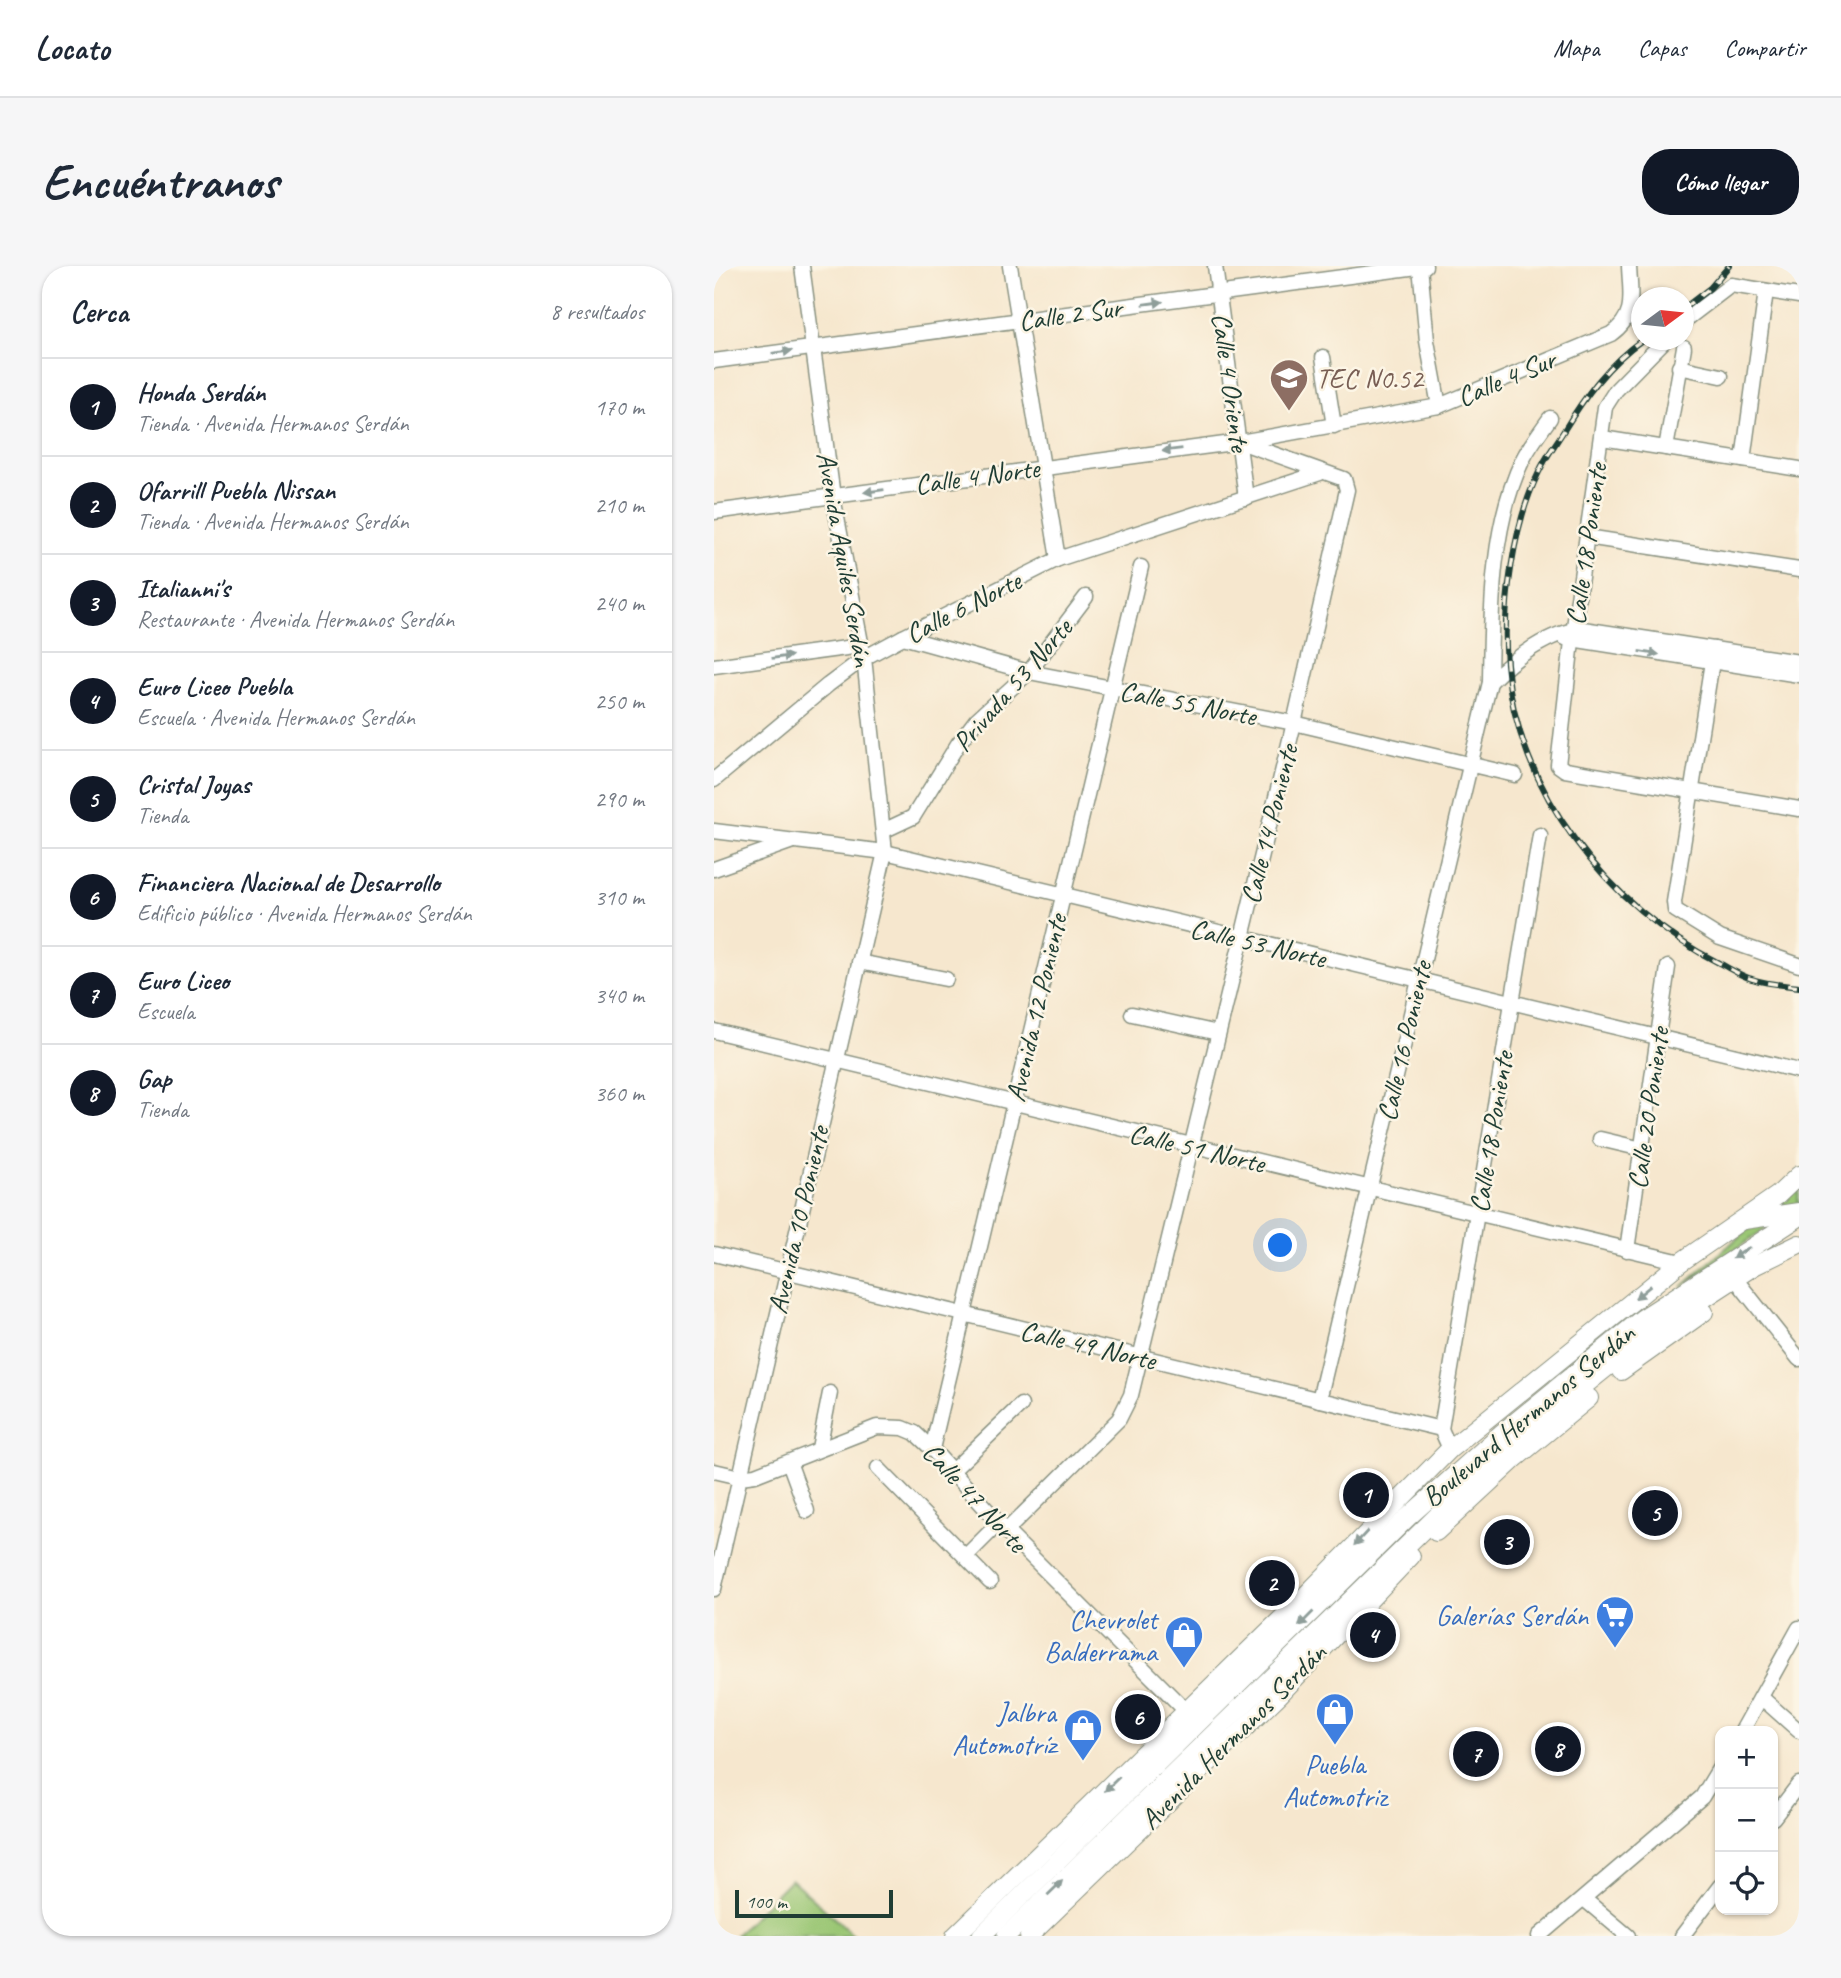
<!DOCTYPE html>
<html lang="es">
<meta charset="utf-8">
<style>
body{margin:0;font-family:Caveat,sans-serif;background:#f6f6f7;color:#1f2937}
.controls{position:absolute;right:21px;bottom:21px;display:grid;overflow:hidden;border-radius:14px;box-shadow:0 2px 5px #0004}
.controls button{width:63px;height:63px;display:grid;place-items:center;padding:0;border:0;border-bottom:2px solid #e0e1e3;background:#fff;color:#1f2937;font:35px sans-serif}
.compass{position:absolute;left:917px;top:21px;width:63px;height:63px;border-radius:50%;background:#fff;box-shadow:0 2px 5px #0004;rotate:75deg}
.scale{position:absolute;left:21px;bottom:18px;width:158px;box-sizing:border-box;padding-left:7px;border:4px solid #1f3d34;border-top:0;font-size:19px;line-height:24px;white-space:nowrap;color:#1f3d34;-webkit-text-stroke:5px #fcf5e5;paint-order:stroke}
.you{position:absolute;left:567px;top:980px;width:24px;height:24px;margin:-18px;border:5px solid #fff;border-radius:50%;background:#1a73e8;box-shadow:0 0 0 10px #1a73e833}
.badge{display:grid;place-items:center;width:46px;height:46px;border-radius:50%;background:#111827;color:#fff;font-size:23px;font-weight:700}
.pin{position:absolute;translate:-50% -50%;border:4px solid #fff;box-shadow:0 2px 7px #0006}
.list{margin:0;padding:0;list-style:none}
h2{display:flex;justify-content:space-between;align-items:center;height:91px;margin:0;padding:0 28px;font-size:30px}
h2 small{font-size:23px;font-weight:400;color:#747a83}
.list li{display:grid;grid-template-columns:46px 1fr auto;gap:21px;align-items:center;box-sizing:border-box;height:98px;padding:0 28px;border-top:2px solid #e0e1e3}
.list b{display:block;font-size:26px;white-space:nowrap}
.list p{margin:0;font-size:23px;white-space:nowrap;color:#747a83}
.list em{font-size:23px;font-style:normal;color:#747a83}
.icon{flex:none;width:38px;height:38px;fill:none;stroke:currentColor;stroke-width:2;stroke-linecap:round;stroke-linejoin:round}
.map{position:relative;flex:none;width:1085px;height:1670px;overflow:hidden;border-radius:28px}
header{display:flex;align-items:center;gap:42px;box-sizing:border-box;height:98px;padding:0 35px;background:#fff;border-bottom:2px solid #e0e1e3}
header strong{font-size:33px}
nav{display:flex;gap:38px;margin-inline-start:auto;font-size:24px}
.intro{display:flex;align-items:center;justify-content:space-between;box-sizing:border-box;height:168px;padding:0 42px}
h1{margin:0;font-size:49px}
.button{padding:18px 32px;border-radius:28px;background:#111827;color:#fff;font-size:24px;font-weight:700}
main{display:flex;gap:42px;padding:0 42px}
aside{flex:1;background:#fff;border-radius:28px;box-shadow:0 2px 5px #0004}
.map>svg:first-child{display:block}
.green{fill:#9ac673;stroke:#5c8254;stroke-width:2}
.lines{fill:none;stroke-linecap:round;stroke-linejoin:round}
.minor-casing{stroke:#8a9281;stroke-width:17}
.major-casing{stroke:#8a9281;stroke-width:20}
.minor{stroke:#fff;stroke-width:14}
.major{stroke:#fff;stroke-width:18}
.rail-casing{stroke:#1f3d34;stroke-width:6}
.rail{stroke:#fcf5e5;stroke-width:3.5;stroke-dasharray:10;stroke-linecap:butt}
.oneway{fill:#8f9e9a}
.labels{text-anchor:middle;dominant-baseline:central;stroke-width:5;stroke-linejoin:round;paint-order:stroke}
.street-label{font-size:28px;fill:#1f3d34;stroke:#fcf5e5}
.education-label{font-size:28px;fill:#785e54;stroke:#fcf5e5;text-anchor:start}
.shop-label{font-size:28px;fill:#366cbe;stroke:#fcf5e5;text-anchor:end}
</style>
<header>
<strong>Locato</strong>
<nav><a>Mapa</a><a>Capas</a><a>Compartir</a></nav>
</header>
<div class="intro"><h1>Encuéntranos</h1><a class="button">Cómo llegar</a></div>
<main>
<aside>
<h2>Cerca<small>8 resultados</small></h2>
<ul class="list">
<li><span class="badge">1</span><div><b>Honda Serdán</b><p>Tienda · Avenida Hermanos Serdán</p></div><em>170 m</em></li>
<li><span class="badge">2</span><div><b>Ofarrill Puebla Nissan</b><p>Tienda · Avenida Hermanos Serdán</p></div><em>210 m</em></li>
<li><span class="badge">3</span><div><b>Italianni's</b><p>Restaurante · Avenida Hermanos Serdán</p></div><em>240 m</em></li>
<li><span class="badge">4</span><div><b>Euro Liceo Puebla</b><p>Escuela · Avenida Hermanos Serdán</p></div><em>250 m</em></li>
<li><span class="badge">5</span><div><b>Cristal Joyas</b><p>Tienda</p></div><em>290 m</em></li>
<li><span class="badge">6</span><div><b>Financiera Nacional de Desarrollo</b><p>Edificio público · Avenida Hermanos Serdán</p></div><em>310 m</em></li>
<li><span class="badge">7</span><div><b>Euro Liceo</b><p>Escuela</p></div><em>340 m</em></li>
<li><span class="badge">8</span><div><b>Gap</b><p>Tienda</p></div><em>360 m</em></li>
</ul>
</aside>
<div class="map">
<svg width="1085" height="1670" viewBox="0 0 1085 1670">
<rect width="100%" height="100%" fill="#fcf5e5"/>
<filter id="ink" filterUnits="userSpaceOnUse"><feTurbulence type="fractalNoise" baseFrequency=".0143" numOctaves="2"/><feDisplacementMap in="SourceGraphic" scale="14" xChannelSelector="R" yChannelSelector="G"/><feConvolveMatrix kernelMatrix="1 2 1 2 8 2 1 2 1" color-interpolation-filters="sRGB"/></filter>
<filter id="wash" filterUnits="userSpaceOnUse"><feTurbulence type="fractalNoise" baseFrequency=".00686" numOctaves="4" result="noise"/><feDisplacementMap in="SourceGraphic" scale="28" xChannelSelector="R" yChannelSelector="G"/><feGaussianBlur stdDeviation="1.57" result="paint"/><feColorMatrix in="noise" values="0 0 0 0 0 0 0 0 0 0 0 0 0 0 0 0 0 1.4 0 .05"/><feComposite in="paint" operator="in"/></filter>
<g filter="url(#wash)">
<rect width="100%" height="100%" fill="#f6e7ce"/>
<!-- green -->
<g class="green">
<polygon points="1085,917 1084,940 968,1021 1072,929"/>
<polygon points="77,1613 140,1670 21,1670"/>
</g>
</g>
<g filter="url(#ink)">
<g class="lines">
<!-- minor casing -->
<g class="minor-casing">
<g id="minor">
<polyline points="296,0 344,293"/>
<polyline points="501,0 532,232"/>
<polyline points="706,0 713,75 725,140"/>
<polyline points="970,55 1017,19 1085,30"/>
<polyline points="951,74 902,124 891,141 858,375 844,499 851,504 1085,543"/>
<polyline points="609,91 620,160"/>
<polyline points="0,95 711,0"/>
<polyline points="965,101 1007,110"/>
<polyline points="888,172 1085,203"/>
<polyline points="952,182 970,81"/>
<polyline points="1029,194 1052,25"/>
<path d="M0,246L526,176L725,140L897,68C923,50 916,28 915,0"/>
<polyline points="873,271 1085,304"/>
<polyline points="189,371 315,406 580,457 801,509"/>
<polyline points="851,372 1085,409"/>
<polyline points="1000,383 960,636 961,644 1006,672 1085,699"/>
<polyline points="0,400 147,380"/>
<path d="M776,416C799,393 836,365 869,363L1085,396"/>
<polyline points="0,514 114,419 150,392 189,371 344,293 606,207"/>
<polyline points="0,565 171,586 1085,805"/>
<polyline points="169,565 199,551 244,478 263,453 315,406 372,331"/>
<polyline points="0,603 79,575"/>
<polyline points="145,696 232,713"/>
<polyline points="418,748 504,767"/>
<polyline points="0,765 967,996"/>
<polyline points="886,873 928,883"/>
<polyline points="913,984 954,701"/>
<polyline points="0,988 727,1163 736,1183"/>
<polyline points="1027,1020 1085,1093"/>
<path d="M605,1134L776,416C777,344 777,259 809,193C816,179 827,165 836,152"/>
<polyline points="727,1163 826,569"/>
<polyline points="105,1182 116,1127"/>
<polyline points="218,1183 427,301"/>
<polyline points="75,1196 93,1245"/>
<polyline points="164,1202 276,1316"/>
<polyline points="239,1204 307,1139"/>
<polyline points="0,1205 26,1211 41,1209 163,1161 189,1162 201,1167 218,1183 292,1265 472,1445"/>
<polyline points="292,1265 405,1153 417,1129 580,457 633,224 630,213 526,176"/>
<polyline points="252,1290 285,1257"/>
<polyline points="0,1323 171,586 150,392 119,231 88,0"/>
<polyline points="1048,1432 1085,1465"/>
<polyline points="1028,1465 1085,1362"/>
<polyline points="1059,1552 1085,1518"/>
<polyline points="870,1633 914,1670"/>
<polyline points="825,1670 988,1531 1006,1501"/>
<polyline points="968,1670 1006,1620"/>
</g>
</g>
<!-- major casing -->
<g class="major-casing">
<g id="major">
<polyline points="1030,954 1085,946"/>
<polyline points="907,1105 990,1046"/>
<polyline points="722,1266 803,1191 875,1132"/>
<polyline points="241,1670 590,1331 736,1183 967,996 1064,929 1085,909"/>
<polyline points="267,1670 693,1252 788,1167 929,1052 1085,951"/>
<polyline points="292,1670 796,1179 932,1070 1040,1000 1085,978"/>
<polyline points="315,1670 565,1429 697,1290"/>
</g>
</g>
<!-- minor -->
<use href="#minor" class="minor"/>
<!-- major -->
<use href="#major" class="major"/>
<!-- rail casing -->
<g class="rail-casing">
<g id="rail">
<polyline points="970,42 996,22 1015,0"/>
<path d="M928,74C894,98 871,130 849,166C841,179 831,192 825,206C799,258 788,341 793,398C802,524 895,642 1005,697C1015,702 1027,710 1038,713C1053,718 1070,719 1085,721"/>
</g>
</g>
<!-- rail -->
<use href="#rail" class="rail"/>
</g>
<!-- one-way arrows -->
<defs><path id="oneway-solid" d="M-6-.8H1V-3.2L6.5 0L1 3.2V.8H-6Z" transform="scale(1.75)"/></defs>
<g class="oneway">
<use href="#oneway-solid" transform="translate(439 37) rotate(-8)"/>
<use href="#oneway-solid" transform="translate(68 86) rotate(-8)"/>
<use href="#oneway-solid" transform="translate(458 184) rotate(173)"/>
<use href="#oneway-solid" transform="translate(160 225) rotate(172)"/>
<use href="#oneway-solid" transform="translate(935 387) rotate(9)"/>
<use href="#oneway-solid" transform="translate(68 391) rotate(-8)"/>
<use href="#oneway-solid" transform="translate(1027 987) rotate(147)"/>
<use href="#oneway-solid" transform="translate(929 1026) rotate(141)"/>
<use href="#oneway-solid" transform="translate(647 1272) rotate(133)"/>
<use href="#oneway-solid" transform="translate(592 1353) rotate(135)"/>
<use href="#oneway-solid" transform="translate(398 1518) rotate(136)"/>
<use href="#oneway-solid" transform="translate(341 1622) rotate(-44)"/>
</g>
</g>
<!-- icons -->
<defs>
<g id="school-pin" transform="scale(2.0125)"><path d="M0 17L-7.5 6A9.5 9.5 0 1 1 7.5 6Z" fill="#8d6e63" stroke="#fcf5e5"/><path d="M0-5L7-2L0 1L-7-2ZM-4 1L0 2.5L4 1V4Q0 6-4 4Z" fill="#fff"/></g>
<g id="supermarket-pin" transform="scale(2.0125)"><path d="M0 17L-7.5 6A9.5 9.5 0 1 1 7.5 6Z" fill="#3f7fe0" stroke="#fcf5e5"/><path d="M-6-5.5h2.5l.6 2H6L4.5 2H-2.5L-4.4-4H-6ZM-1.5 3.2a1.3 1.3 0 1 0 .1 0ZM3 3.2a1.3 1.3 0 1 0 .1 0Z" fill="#fff"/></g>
<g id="shop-pin" transform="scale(2.0125)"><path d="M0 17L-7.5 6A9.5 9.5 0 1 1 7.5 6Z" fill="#3f7fe0" stroke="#fcf5e5"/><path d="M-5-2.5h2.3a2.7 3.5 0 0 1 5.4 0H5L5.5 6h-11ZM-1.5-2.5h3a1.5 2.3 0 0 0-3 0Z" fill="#fff"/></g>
</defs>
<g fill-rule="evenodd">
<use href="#school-pin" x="575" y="112"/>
<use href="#supermarket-pin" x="901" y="1349"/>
<use href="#shop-pin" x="470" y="1369"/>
<use href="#shop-pin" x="621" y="1446"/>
<use href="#shop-pin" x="369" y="1462"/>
</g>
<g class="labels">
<!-- street labels -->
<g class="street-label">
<text transform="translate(356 48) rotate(-8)">Calle 2 Sur</text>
<text transform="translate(792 112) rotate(-23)">Calle 4 Sur</text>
<text transform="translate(517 116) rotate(82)">Calle 4 Oriente</text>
<text transform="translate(263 210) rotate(-8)">Calle 4 Norte</text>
<text transform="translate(872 278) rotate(-82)">Calle 18 Poniente</text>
<text transform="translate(131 293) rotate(80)">Avenida Aquiles Serdán</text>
<text transform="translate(249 341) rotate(-27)">Calle 6 Norte</text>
<text transform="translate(298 419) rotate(-49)">Privada 53 Norte</text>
<text transform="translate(474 437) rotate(11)">Calle 55 Norte</text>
<text transform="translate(555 558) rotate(-76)">Calle 14 Poniente</text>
<text transform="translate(544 677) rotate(13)">Calle 53 Norte</text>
<text transform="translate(322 742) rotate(-77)">Avenida 12 Poniente</text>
<text transform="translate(690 775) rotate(-77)">Calle 16 Poniente</text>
<text transform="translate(934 842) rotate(-82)">Calle 20 Poniente</text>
<text transform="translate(777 866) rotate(-81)">Calle 18 Poniente</text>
<text transform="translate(483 882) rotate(13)">Calle 51 Norte</text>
<text transform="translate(84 954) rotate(-77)">Avenida 10 Poniente</text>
<text transform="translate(374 1079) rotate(13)">Calle 49 Norte</text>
<text transform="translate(814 1149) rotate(-40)">Boulevard Hermanos Serdán</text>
<text transform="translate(261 1231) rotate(47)">Calle 47 Norte</text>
<text transform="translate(519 1470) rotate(-45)">Avenida Hermanos Serdán</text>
</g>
<!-- education labels -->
<g class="education-label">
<text x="602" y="112">TEC N0.52</text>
</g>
<!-- shop labels -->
<g class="shop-label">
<text x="874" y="1349">Galerías Serdán</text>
<text x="443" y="1353">Chevrolet<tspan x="443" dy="32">Balderrama</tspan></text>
<text x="342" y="1446">Jalbra<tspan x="342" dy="32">Automotríz</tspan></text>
<text x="621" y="1498" text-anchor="middle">Puebla<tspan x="621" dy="32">Automotriz</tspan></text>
</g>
</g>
</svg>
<div class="controls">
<button>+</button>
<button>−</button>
<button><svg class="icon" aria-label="locate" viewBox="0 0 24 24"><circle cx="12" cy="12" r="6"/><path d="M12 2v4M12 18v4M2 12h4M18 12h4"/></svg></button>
</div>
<svg class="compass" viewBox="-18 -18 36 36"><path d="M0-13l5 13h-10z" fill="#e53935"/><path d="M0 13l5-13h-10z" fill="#747a83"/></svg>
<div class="scale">100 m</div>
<div class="you"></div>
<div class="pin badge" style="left:652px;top:1229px">1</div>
<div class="pin badge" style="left:558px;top:1317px">2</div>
<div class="pin badge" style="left:793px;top:1276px">3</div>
<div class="pin badge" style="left:659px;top:1369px">4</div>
<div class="pin badge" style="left:941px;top:1247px">5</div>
<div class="pin badge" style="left:424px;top:1451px">6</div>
<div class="pin badge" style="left:762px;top:1488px">7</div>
<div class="pin badge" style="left:844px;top:1483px">8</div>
</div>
</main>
